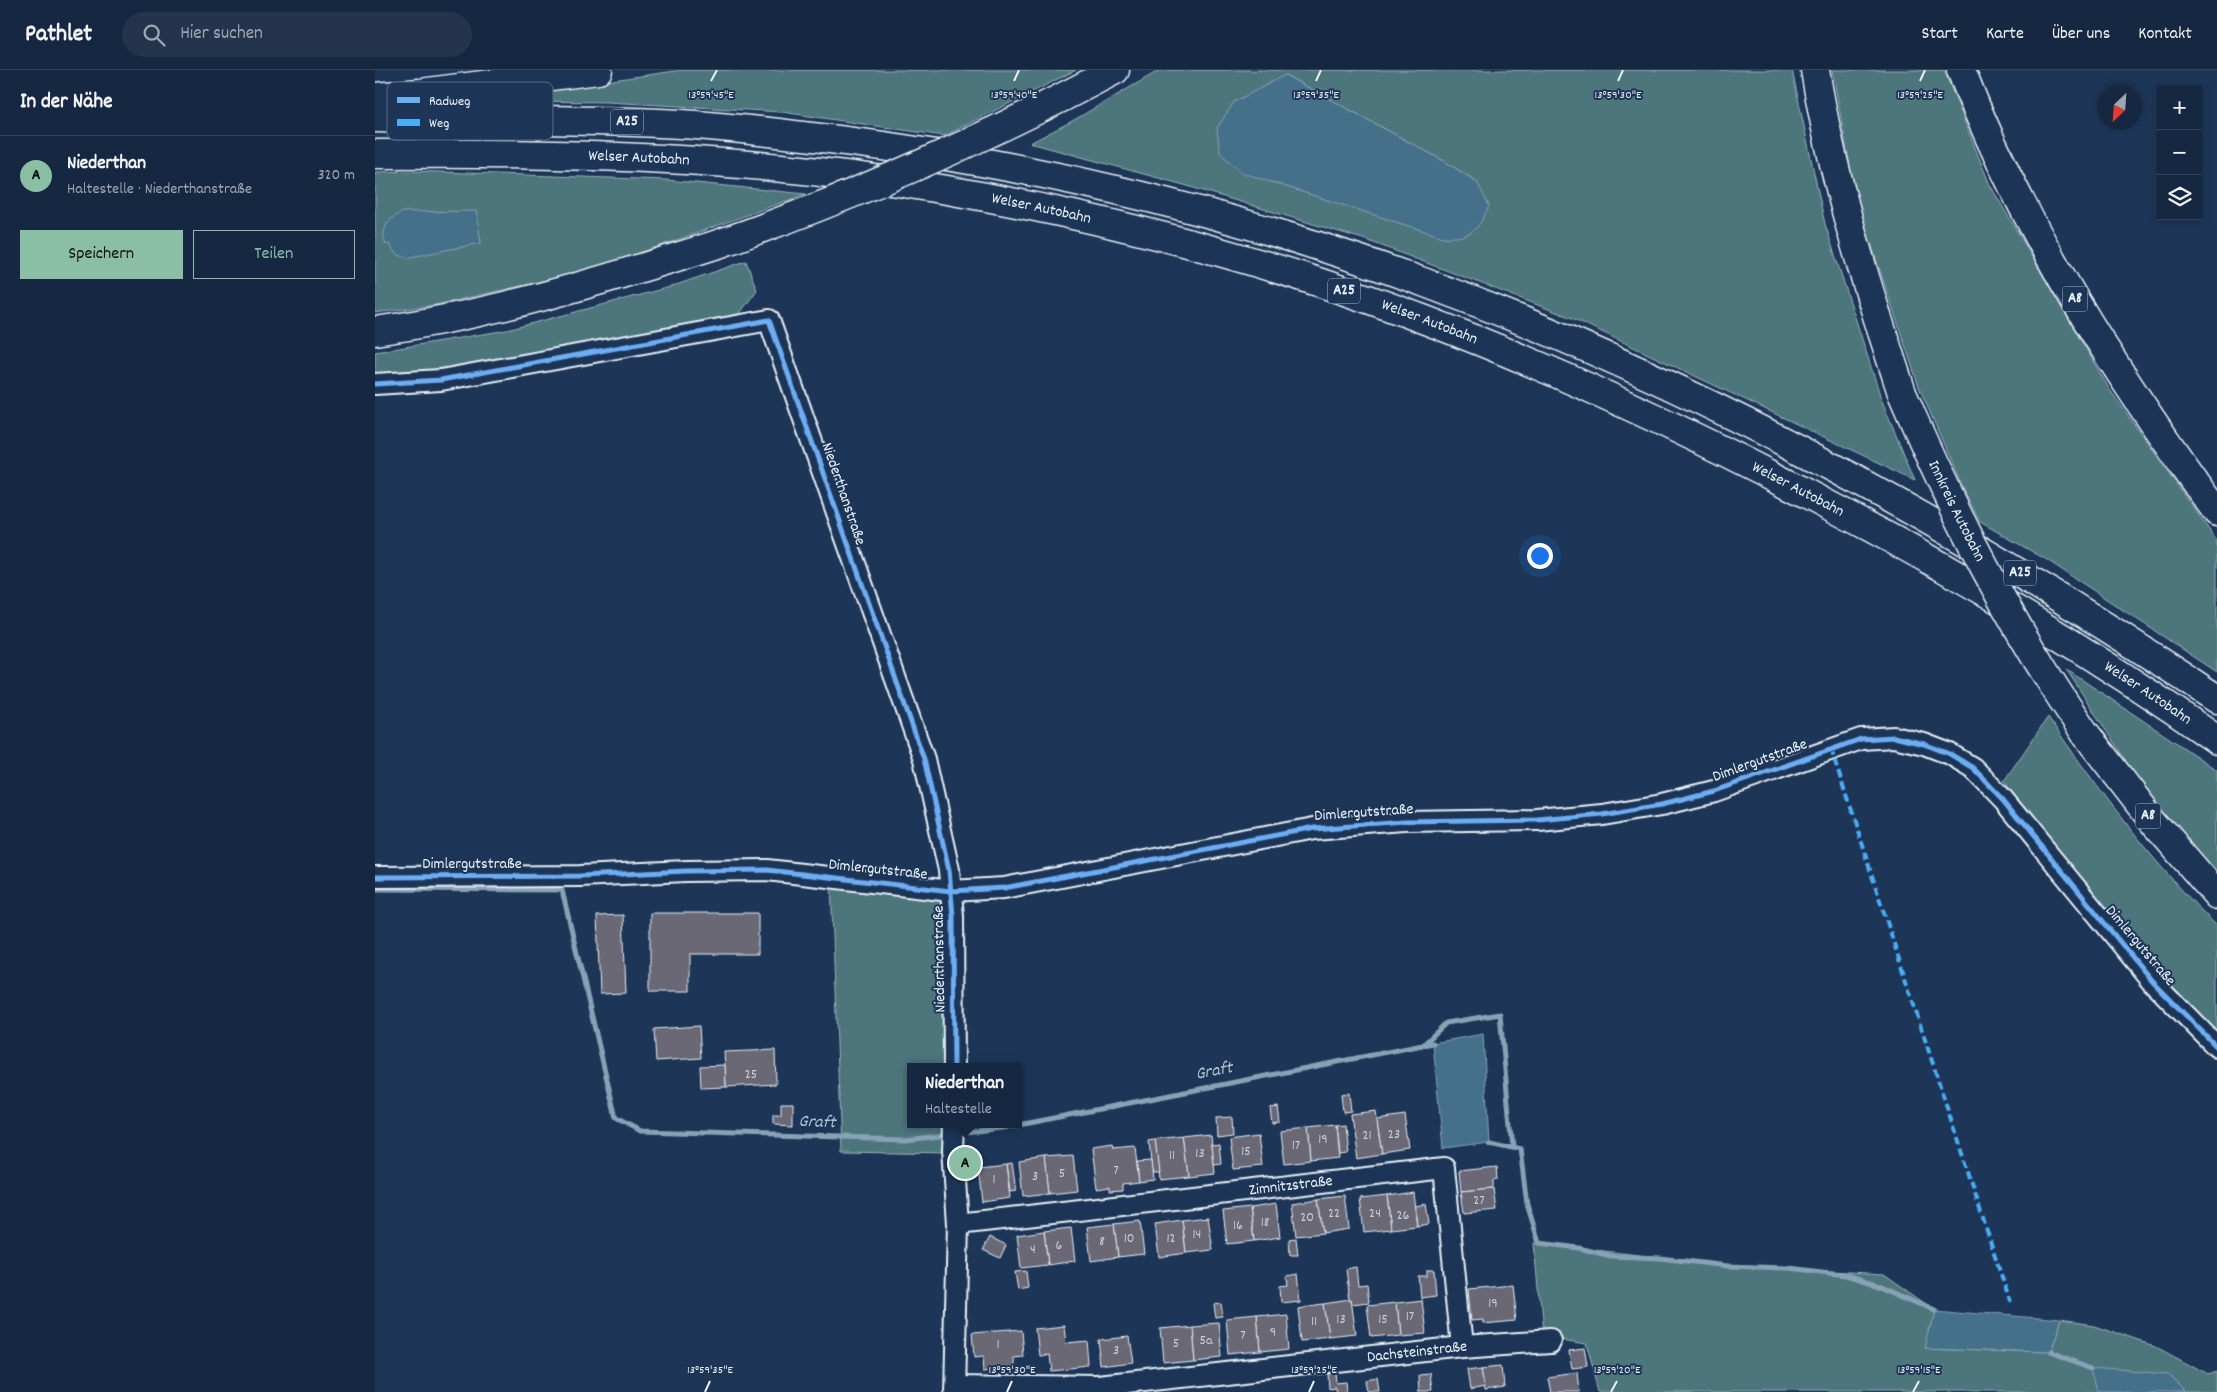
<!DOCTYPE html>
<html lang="de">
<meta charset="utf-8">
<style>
body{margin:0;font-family:Dekko,sans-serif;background:#23344c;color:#f1f3f6}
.controls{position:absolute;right:15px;top:15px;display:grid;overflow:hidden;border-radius:0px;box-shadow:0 2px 8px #0003}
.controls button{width:45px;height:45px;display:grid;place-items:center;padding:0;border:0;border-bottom:1px solid #35445a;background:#162841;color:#f1f3f6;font:25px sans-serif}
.compass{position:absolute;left:1722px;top:15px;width:45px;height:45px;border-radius:50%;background:#162841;box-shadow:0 2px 8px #0003;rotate:205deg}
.you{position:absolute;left:1164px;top:485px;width:18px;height:18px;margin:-12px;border:4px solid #fff;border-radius:50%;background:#1a73e8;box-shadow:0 0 0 8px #1a73e833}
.badge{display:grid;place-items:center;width:32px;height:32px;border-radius:50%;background:#8abfa5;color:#111;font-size:16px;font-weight:700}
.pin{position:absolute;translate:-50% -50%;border:2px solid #fff;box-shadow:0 1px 5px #0006}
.popup{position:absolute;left:532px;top:993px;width:115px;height:65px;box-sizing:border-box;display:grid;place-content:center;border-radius:0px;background:#162841;filter:drop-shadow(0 1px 4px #0005);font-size:16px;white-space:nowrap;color:#9ea6b1}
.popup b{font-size:19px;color:#f1f3f6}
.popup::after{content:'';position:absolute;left:50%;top:100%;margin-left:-10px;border:10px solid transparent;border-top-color:#162841}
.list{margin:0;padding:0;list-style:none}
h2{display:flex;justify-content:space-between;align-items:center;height:65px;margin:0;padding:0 20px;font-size:21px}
h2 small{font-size:16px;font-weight:400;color:#9ea6b1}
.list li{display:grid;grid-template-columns:32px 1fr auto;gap:15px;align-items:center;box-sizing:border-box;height:80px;padding:0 20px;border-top:1px solid #35445a}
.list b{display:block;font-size:19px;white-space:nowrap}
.list p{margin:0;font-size:16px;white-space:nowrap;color:#9ea6b1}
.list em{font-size:16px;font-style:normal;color:#9ea6b1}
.actions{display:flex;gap:10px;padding:15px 20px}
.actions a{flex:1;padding:11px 0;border:1px solid #8abfa5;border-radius:0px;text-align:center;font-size:18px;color:#8abfa5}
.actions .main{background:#8abfa5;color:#111}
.icon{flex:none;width:28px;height:28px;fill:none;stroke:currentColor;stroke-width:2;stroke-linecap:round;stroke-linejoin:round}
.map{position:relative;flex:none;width:1842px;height:1322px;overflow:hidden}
header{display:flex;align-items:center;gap:30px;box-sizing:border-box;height:70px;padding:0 25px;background:#162841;border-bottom:1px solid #35445a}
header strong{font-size:24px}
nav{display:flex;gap:28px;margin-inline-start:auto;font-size:18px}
.search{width:350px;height:45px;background:#23344c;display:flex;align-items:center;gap:12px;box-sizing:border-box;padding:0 18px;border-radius:28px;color:#9ea6b1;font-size:19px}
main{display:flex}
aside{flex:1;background:#162841}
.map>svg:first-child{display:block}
.green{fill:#4d767b;stroke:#9ab4ba;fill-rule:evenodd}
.water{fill:#446f8a;stroke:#86a3b6}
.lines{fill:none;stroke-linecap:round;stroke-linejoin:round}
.stream{stroke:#86a3b6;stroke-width:5}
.building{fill:#6a6775;stroke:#e8f1f8}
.minor-casing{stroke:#e8f1f8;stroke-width:24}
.motorway-casing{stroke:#e8f1f8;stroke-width:31}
.minor{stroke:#1d3557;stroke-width:20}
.motorway{stroke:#1d3557;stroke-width:28}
.motorway-bridge-casing{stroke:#e8f1f8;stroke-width:31;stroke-linecap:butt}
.motorway-bridge{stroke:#1d3557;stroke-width:28}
.quiet{stroke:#49aef6;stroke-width:4;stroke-dasharray:8 4;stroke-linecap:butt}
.cycleway-casing{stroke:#1d3557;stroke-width:8}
.cycleway{stroke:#6dadf4;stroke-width:5}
.ticks{fill:none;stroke:#e8f1f8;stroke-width:2}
.labels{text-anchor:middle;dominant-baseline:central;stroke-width:4;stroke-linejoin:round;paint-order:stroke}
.number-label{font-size:14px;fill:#c8ced7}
.shield{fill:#1d3557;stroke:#abb9c8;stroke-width:1}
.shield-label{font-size:15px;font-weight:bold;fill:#e8f1f8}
.street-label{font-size:16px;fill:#e8f1f8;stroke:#1d3557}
.water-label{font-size:18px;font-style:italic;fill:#afc4d2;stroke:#1d3557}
.key{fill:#1d3557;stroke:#5a6d87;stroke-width:1}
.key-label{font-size:14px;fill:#e8f1f8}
.ticks-label{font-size:12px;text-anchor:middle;fill:#e8f1f8;stroke:#1d3557;stroke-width:4;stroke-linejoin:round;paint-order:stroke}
</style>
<header>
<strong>Pathlet</strong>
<div class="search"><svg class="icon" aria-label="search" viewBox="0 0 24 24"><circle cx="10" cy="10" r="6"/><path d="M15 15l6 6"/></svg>Hier suchen</div>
<nav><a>Start</a><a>Karte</a><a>Über uns</a><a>Kontakt</a></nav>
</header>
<main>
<aside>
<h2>In der Nähe<small></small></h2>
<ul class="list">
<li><span class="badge">A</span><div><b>Niederthan</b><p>Haltestelle · Niederthanstraße</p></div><em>320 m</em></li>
</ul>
<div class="actions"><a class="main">Speichern</a><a>Teilen</a></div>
</aside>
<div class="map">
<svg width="1842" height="1322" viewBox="0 0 1842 1322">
<rect width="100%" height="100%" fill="#1d3557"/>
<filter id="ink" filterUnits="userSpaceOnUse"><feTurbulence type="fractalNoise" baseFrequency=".02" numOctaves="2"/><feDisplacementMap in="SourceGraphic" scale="10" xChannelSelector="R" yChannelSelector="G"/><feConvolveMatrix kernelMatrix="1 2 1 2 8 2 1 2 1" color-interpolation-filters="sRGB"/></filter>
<g filter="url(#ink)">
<!-- green -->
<g class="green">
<polygon points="307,0 701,0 569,66 407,42 232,32 148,31 148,23"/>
<path d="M785,0H1417L1450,154L1507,331L1540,410L1197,248L991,170L809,115L655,73L699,50ZM910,5L1069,91L1102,112Z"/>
<polygon points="1457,0 1569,0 1615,115 1735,320 1842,471 1842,602 1672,490 1605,452 1588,419 1544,317 1481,129"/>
<polygon points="37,101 292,110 431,124 218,200 60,235 0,243 0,102"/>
<polygon points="371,191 382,220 363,246 55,302 0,307 0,282 132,260 295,217"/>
<polygon points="1691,599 1842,700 1842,805 1760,705"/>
<path d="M1673,647C1724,721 1777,793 1842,856V965L1739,858L1629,711Z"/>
<polygon points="456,813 570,830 572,997 536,997 536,1054 572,1054 573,1083 466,1081"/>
<polygon points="1159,1173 1351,1195 1509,1204 1559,1239 1551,1278 1673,1282 1684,1250 1719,1255 1781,1276 1833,1304 1842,1301 1842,1322 1225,1322 1212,1273 1167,1266"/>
</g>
<!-- water -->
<g class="water">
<path d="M910,5L1069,91L1102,112L1114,136C1103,160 1096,169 1068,167L868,103L845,83L842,58L859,32Z"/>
<path d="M101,141L106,173L31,188L20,183L14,174L11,175C5,160 13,148 28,142Z"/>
<polygon points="1108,964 1114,1072 1068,1078 1058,973"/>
<polygon points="1559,1239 1684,1250 1673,1282 1550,1278"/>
<polygon points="1718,1298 1793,1304 1811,1322 1726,1322 1724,1321"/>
</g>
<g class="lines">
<!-- stream -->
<g class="stream">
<polyline points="0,819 187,820 241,1048 265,1061 530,1069 574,1064"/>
<polyline points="1050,973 1071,953 1125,944 1137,1077"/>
<polyline points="582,1063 628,1058 1058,973"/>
<polyline points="1114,1072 1145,1079 1152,1134 1164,1173 1204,1178 1236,1186 1285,1188 1353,1196 1414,1198 1471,1205 1505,1215 1559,1239"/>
<polyline points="1673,1282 1718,1298"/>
</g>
</g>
<!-- building -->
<g class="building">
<polygon points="275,843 383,843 383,884 315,884 315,921 275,921"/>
<polygon points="248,845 251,923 225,924 222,846"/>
<polygon points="324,956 326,988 281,991 279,959"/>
<polygon points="400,980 401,1014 351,1017 349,982"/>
<polygon points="350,995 351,1017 326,1018 325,996"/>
<polygon points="974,1023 976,1041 968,1042 966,1024"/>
<polygon points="406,1033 418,1033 418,1055 398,1054 398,1045 406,1045"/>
<polygon points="903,1037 905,1052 897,1053 895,1038"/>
<polygon points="1001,1041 1007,1084 981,1088 975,1044"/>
<polygon points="1030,1045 1035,1080 1007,1084 1002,1049"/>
<polygon points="857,1047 858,1063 842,1065 841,1048"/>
<polygon points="968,1054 971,1082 963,1083 960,1055"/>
<polygon points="960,1055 963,1088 936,1091 933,1058"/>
<polygon points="933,1058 936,1091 909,1094 905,1061"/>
<polygon points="884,1063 888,1097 858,1100 854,1067"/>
<polygon points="836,1065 840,1103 814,1106 809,1068"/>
<polygon points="809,1068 814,1106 784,1109 780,1071"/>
<polygon points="780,1071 784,1102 777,1102 774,1072"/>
<polygon points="844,1073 846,1094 839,1095 837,1074"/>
<polygon points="737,1076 738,1080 760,1078 764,1111 748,1113 748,1119 735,1120 735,1116 721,1118 716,1079"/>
<polygon points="698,1086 702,1120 675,1123 671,1088"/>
<polygon points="671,1088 675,1123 648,1126 644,1092"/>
<polygon points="776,1090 778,1109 764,1111 762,1091"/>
<polygon points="637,1093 641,1121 635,1122 631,1094"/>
<polygon points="631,1094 635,1128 607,1132 603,1097"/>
<polygon points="1122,1097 1123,1110 1119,1111 1119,1119 1086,1122 1084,1101"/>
<polygon points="1119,1119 1122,1140 1089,1143 1086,1122"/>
<polygon points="1038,1122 1042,1156 1016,1159 1012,1126"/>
<polygon points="970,1126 974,1159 948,1163 943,1129"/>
<polygon points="1012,1126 1016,1159 989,1162 985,1129"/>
<polygon points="943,1129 948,1163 921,1166 917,1133"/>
<polygon points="901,1134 905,1167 879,1171 875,1138"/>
<polygon points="1051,1134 1054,1154 1042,1156 1040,1136"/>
<polygon points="875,1138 879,1171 852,1174 848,1141"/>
<polygon points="833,1147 838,1180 811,1183 807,1150"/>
<polygon points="807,1150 811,1183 784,1187 780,1154"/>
<polygon points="765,1151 769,1184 743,1187 739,1154"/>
<polygon points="739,1154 743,1187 716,1191 712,1157"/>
<polygon points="696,1158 700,1191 673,1195 669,1161"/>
<polygon points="669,1161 673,1195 646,1198 642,1165"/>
<polygon points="615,1167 631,1175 625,1188 608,1180"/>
<polygon points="921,1168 923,1185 915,1185 914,1169"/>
<polygon points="981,1197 983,1215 992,1214 994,1232 978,1234 977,1229 975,1230 971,1199"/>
<polygon points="1052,1200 1059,1200 1061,1225 1045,1227 1043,1206 1052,1206"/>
<polygon points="651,1201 653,1218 643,1220 640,1202"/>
<polygon points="923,1204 926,1230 906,1232 905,1216 913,1215 912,1206"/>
<polygon points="1138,1215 1142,1250 1108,1253 1108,1249 1097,1250 1094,1219"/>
<polygon points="977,1229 982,1266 955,1269 950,1233"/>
<polygon points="1046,1229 1050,1263 1023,1265 1020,1232"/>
<polygon points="846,1232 848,1247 840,1248 838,1233"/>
<polygon points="1020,1232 1023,1265 996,1268 992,1235"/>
<polygon points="950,1233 955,1269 927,1272 923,1236"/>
<polygon points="911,1244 914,1279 885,1282 882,1247"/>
<polygon points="882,1247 885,1282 855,1285 852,1250"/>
<polygon points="844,1253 847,1287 818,1290 815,1255"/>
<polygon points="689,1255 691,1272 714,1270 716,1297 674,1301 672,1284 663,1285 660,1258"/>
<polygon points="815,1255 818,1290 788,1293 785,1258"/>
<polygon points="646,1261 648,1285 639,1286 639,1296 610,1299 609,1286 599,1287 597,1265"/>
<polygon points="752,1266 756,1293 729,1297 726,1269"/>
<polygon points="1210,1278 1213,1297 1197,1299 1194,1280"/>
<polygon points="1128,1295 1130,1317 1111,1320 1108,1297"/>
<polygon points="1108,1297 1111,1316 1095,1319 1092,1299"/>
<polygon points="960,1303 961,1313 971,1312 972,1322 961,1322 960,1317 953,1318 952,1304"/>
<polygon points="1202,1303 1204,1322 1175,1322 1172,1307"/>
<polygon points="1056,1304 1058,1322 1046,1322 1045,1305"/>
<polygon points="1003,1309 1005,1322 994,1322 992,1311"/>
</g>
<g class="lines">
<!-- minor casing -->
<g class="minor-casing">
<g id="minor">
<polyline points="0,314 66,310 394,250 549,689 574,800 578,846 579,997"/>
<polyline points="0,807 205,806 311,801 392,800 576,821 629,818 937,759 1032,752 1162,750 1227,744 1287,734 1339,721 1486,669 1519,667 1549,674 1575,684 1598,698 1628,729 1777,911 1842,977"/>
<polyline points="579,1054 578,1081 583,1154 579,1322"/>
<path id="s1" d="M583,1154L1069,1098L1087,1277"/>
<path id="s2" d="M580,1315L725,1317L1087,1277L1176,1271"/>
</g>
</g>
<!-- motorway casing -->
<g class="motorway-casing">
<g id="motorway">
<path d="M1440,0C1458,111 1492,217 1527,323"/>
<path d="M1586,0C1648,159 1741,305 1842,442"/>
<polyline points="0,27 45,23 223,0"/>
<polyline points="686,28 740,0"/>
<path d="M0,48C102,51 204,48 306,54C358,57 411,64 463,70C662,95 860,143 1048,212C1329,315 1594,463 1842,629"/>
<path id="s3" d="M0,84C190,82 384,87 572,120C698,142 825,173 946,213C1116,269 1278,343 1436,426C1575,498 1713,579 1842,670"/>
<path d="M0,261C117,245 230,210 343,174"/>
<polyline points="1710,663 1777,750 1842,825"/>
</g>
</g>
<!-- minor -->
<use href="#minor" class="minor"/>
<!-- motorway -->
<use href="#motorway" class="motorway"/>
<!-- motorway-bridge casing -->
<g class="motorway-bridge-casing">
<g id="motorway-bridge">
<path d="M343,174C461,133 575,84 686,28"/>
<path id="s4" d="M1527,323C1579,444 1635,555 1710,663"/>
</g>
</g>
<!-- motorway-bridge -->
<use href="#motorway-bridge" class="motorway-bridge"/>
<!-- quiet -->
<polyline class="quiet" points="1456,679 1635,1232"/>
<!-- cycleway casing -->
<g class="cycleway-casing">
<g id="cycleway">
<polyline points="0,314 66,310 394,250 549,689 574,800 578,846 579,997"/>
<polyline points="0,807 205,806 311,801 392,800 576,821 629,818 937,759 1032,752 1162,750 1227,744 1287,734 1339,721 1486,669 1519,667 1549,674 1575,684 1598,698 1628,729 1777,911 1842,977"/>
</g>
</g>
<!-- cycleway -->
<use href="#cycleway" class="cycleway"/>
</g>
</g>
<!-- ticks -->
<path class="ticks" d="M336,11L342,0M639,11L644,0M941,11L946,0M1243,11L1248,0M1545,11L1550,0M330,1322L335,1311M632,1322L637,1311M934,1322L939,1311M1236,1322L1242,1311M1538,1322L1544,1311"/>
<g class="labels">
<!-- number labels -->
<g class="number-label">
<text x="376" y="1005">25</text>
<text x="1019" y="1065">23</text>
<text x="992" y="1066">21</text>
<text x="948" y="1070">19</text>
<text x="921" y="1076">17</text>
<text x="871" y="1082">15</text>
<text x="825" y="1084">13</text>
<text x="797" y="1086">11</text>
<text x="741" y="1101">7</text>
<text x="687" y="1104">5</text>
<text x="660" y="1107">3</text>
<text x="619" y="1110">1</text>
<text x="1104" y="1131">27</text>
<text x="959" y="1144">22</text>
<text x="1000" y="1144">24</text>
<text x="1028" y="1146">26</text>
<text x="932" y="1148">20</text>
<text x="890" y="1153">18</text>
<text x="863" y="1156">16</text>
<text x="822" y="1165">14</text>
<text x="754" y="1169">10</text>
<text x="796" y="1169">12</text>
<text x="727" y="1172">8</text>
<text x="684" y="1176">6</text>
<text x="658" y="1180">4</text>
<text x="1118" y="1234">19</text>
<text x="1035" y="1247">17</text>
<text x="966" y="1250">13</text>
<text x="1008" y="1250">15</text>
<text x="939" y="1252">11</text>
<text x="898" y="1263">9</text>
<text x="868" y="1266">7</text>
<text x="831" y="1271">5a</text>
<text x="801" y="1274">5</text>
<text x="623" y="1275">1</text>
<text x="741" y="1281">3</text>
</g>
<!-- shield labels -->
<g class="shield">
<rect x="236" y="39.5" width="32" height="25" rx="4"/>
<rect x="953" y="208.5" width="32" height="25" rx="4"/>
<rect x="1687.5" y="216.5" width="25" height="25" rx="4"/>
<rect x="1629" y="490.5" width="32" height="25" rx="4"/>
<rect x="1760.5" y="733.5" width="25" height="25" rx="4"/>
</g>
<g class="shield-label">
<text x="252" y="52">A25</text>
<text x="969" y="221">A25</text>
<text x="1700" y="229">A8</text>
<text x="1645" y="503">A25</text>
<text x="1773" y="746">A8</text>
</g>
<!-- street labels -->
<g class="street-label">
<text stroke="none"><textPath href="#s3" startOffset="264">Welser Autobahn</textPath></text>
<text stroke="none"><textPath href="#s3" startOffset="670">Welser Autobahn</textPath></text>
<text stroke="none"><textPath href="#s3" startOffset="1075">Welser Autobahn</textPath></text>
<text stroke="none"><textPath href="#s3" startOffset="1480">Welser Autobahn</textPath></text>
<text transform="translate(468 424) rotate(71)">Niederthanstraße</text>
<text stroke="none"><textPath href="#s4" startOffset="130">Innkreis Autobahn</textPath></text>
<text stroke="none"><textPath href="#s3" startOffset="1885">Welser Autobahn</textPath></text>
<text transform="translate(1385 691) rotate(-20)">Dimlergutstraße</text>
<text transform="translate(989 743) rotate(-4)">Dimlergutstraße</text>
<text x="97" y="794">Dimlergutstraße</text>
<text transform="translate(503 800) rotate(6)">Dimlergutstraße</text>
<text transform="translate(1765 876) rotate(50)">Dimlergutstraße</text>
<text transform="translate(565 889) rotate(-91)">Niederthanstraße</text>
<text stroke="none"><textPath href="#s1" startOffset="335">Zimnitzstraße</textPath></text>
<text stroke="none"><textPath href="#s2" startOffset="464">Dachsteinstraße</textPath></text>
</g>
<!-- water labels -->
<g class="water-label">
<text transform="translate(839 1002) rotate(-11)">Graft</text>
<text transform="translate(442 1053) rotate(2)">Graft</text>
</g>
</g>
<!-- legend -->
<rect x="12" y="12" width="166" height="58" rx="8" class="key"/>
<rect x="22" y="27" width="23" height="6" fill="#6dadf4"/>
<rect x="22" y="49" width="23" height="7" fill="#49aef6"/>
<g class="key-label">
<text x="54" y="35">Radweg</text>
<text x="54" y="57">Weg</text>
</g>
<g class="ticks-label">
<text x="941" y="28">13°59'35"E</text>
<text x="1243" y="28">13°59'30"E</text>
<text x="1545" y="28">13°59'25"E</text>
<text x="336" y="28">13°59'45"E</text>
<text x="639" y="28">13°59'40"E</text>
<text x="335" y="1303">13°59'35"E</text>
<text x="637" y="1303">13°59'30"E</text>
<text x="939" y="1303">13°59'25"E</text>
<text x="1242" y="1303">13°59'20"E</text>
<text x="1544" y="1303">13°59'15"E</text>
</g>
</svg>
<div class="controls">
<button>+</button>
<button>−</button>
<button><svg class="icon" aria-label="layers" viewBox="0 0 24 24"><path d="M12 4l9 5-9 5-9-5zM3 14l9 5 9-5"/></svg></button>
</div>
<svg class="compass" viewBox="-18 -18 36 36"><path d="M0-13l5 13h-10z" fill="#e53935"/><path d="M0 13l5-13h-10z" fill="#9ea6b1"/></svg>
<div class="you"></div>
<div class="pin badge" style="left:590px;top:1093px">A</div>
<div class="popup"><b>Niederthan</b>Haltestelle</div>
</div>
</main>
